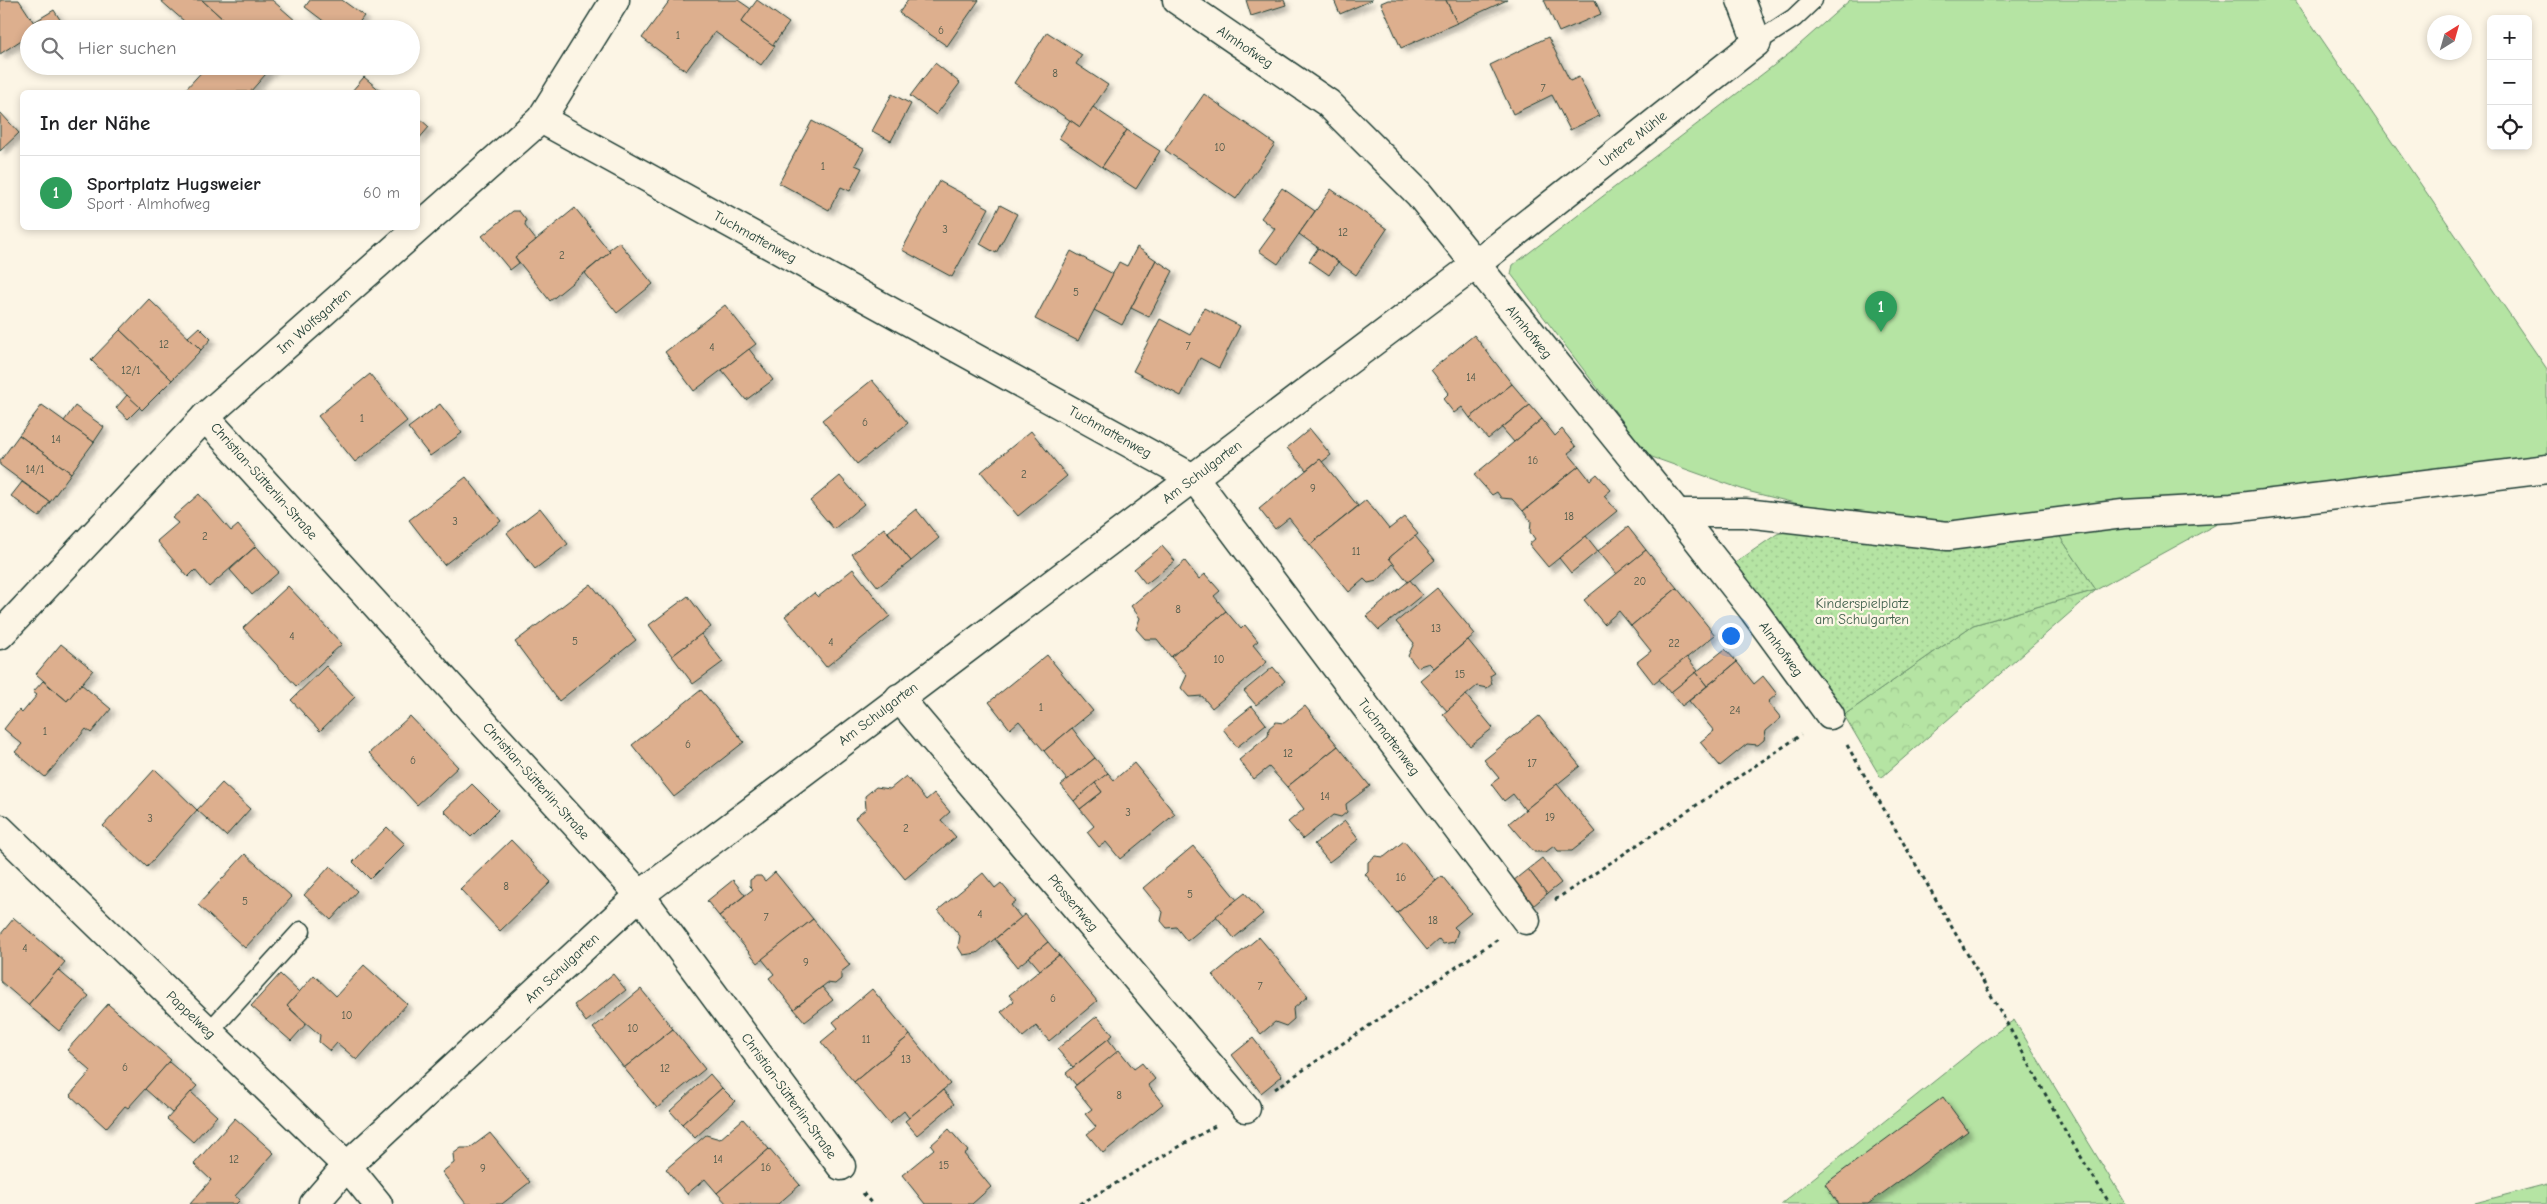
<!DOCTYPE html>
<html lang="de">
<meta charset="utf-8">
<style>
body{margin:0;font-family:"Comic Neue",sans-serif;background:#f2f2f2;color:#202124}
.controls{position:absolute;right:15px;top:15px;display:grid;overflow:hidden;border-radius:8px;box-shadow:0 2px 8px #0003}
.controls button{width:45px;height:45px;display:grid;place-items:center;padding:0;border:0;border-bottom:1px solid #e0e0e0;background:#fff;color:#202124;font:25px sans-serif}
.compass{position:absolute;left:2427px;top:15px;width:45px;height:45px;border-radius:50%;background:#fff;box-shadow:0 2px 8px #0003;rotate:37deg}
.you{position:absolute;left:1730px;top:635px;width:18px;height:18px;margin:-12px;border:4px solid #fff;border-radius:50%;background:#1a73e8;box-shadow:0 0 0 8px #1a73e833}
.badge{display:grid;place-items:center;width:32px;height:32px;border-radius:50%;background:#1f3d34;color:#fff;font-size:16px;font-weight:700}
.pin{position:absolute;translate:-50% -41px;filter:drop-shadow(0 1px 2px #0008)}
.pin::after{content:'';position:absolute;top:26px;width:18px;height:15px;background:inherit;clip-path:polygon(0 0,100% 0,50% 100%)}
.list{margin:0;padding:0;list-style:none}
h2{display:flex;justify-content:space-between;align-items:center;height:65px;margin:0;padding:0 20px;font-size:21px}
h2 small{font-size:16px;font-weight:400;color:#757577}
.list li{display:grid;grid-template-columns:32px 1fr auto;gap:15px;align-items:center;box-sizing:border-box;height:75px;padding:0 20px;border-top:1px solid #e0e0e0}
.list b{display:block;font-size:19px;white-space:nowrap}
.list p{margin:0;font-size:16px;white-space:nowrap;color:#757577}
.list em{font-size:16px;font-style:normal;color:#757577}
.icon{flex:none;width:28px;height:28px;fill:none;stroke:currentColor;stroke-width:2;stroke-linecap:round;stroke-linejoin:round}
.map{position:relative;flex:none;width:2547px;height:1204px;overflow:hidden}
.search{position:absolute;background:#fff;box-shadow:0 2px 8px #0003;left:20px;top:20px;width:400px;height:55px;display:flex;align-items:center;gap:12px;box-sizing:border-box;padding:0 18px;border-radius:28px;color:#757577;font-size:19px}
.panel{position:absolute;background:#fff;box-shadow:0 2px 8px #0003;left:20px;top:90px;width:400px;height:140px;border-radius:8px}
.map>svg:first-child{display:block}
.grass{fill:#b5e4a3;stroke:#6a906c}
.forest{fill:url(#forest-crowns);stroke:#6a906c}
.park{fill:url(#park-dots);stroke:#6a906c}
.building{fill:#ddaf8e;stroke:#1f3d34;filter:url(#shadow)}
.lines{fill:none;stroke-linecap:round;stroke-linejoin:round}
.lane-casing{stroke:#1f3d34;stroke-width:21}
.street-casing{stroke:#1f3d34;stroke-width:31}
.path{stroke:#1f3d34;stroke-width:3;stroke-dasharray:4 4;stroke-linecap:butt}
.lane{stroke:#fcf5e5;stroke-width:18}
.street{stroke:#fcf5e5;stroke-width:28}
.labels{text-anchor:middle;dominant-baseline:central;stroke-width:4.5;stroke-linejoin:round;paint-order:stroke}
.number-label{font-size:11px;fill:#4e5a4a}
.street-label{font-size:14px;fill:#1f3d34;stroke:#fcf5e5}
.park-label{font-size:14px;fill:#3d5e4a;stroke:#fcf5e5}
</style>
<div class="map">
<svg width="2547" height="1204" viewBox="0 0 2547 1204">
<defs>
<pattern id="forest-crowns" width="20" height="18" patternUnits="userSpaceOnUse" patternTransform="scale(1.25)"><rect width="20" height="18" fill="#b5e4a3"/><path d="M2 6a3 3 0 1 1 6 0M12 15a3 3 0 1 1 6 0" fill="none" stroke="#9bc48d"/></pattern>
<pattern id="park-dots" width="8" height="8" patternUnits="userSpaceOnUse" patternTransform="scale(1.25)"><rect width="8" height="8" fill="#b5e4a3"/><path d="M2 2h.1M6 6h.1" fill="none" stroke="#9bc48d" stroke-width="1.8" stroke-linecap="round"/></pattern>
<filter id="shadow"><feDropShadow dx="4.5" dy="4.5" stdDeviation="2.5" flood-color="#0004"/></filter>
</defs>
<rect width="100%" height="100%" fill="#fcf5e5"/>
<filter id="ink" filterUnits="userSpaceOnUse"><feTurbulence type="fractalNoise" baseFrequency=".02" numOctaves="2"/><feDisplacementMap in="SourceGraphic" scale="10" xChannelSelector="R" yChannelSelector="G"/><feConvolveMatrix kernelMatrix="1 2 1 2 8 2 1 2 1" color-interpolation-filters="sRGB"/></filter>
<g filter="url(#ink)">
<!-- grass -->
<g class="grass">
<polygon points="1850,0 2295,0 2547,369 2547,463 1939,528 1838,514 1747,491 1649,456 1511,274 1513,265 1790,53"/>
<polygon points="2235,514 2096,590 2058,534"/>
<polygon points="2014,1020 2126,1204 1781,1204 1987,1039"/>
<polygon points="2547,1184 2547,1204 2471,1204"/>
</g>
<!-- forest -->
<polygon class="forest" points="2096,590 1881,778 1844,715 1973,625"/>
<!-- park -->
<polygon class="park" points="1798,529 2058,534 2096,590 1973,625 1844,715 1735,563 1777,534"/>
<!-- building -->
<g class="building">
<polygon points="0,0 19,0 38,29 29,29 29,35 0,54"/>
<polygon points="160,0 202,0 234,29 193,29"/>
<polygon points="202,0 272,0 305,29 234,29"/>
<polygon points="310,0 342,0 364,16 354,29 334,29 305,7"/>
<polygon points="670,0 738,0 751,9 741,22 775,46 761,65 715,32 686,71 642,38"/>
<polygon points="757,0 789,23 773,45 741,22"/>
<polygon points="908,0 979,0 947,46 899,13"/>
<polygon points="1246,0 1284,0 1286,5 1251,16"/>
<polygon points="1334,0 1372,0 1340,14"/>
<polygon points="1388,0 1446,0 1457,23 1401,48 1381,3"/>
<polygon points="1446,0 1507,0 1457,23"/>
<polygon points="1544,0 1595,0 1601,14 1559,32"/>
<polygon points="54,10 66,29 38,29 34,22"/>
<polygon points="1047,32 1082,55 1076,64 1108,85 1080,127 1014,83"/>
<polygon points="1548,37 1570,81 1579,77 1599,116 1570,130 1552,95 1513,114 1490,65"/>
<polygon points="935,63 960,83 936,115 910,96"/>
<polygon points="207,66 273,66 250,92 188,92 185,90"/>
<polygon points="364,77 382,92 351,92"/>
<polygon points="892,94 911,104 891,141 872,131"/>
<polygon points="1204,94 1275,144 1236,199 1165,150"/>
<polygon points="1093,107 1127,130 1102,167 1059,138 1070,120 1080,127"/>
<polygon points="0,112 19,133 0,151"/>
<polygon points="418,117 429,127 418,140"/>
<polygon points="812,121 864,149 855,165 862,168 850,191 841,187 829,210 779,183"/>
<polygon points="1127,130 1160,151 1136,189 1102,167"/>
<polygon points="939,181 989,208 952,277 902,250"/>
<polygon points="1282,188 1315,211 1278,264 1259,251 1275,229 1261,218"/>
<polygon points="1331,189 1387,229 1356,275 1299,234"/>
<polygon points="1000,205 1017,214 996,253 980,244"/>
<polygon points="575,208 610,252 550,301 515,257"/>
<polygon points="513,211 519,211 526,220 525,226 536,240 515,257 519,263 510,270 482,236"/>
<polygon points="619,242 653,284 617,313 585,273 610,252 608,250"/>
<polygon points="1137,247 1156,260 1122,325 1094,310 1119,262 1127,266"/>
<polygon points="1318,248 1338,262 1329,275 1309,261"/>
<polygon points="1071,251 1113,274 1078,341 1035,319"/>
<polygon points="1156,260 1173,271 1149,317 1131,308"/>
<polygon points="149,299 201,350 172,380 120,330"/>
<polygon points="725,305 756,344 694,391 665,352"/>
<polygon points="1204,308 1240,326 1219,368 1200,358 1181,396 1133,371 1160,319 1190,335"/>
<polygon points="199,327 211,339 201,350 188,337"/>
<polygon points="120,330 172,380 142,410 91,360"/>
<polygon points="1474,335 1512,384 1470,418 1462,407 1454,413 1443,399 1449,393 1431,370"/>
<polygon points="749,349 773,380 746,400 722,370"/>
<polygon points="370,374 407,421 355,462 318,416"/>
<polygon points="872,380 908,423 857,464 822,420"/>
<polygon points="1512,384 1530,405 1488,439 1470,418"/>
<polygon points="127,395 140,407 128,419 116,408"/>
<polygon points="440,404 462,433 430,456 408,428"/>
<polygon points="42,405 94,442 71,473 19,435"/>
<polygon points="1530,405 1542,419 1514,442 1502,428"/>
<polygon points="75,406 104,427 94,442 64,421"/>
<polygon points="1542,419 1555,436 1562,429 1576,447 1568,453 1579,466 1523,511 1512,499 1501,498 1497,492 1492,495 1474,475"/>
<polygon points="1310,429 1331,455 1322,462 1320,459 1306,470 1287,448"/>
<polygon points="1031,431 1067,476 1018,516 981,472"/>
<polygon points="19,435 71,473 50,502 0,465 0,461"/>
<polygon points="1320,459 1358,506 1310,545 1289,518 1275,529 1259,509"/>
<polygon points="1579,466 1590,480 1597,474 1611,490 1604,496 1617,511 1548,567 1529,544 1535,539 1530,532 1531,521 1523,511"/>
<polygon points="840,476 864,504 834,529 810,501"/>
<polygon points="466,477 501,521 444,565 409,520"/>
<polygon points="22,482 50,502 39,517 11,496"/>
<polygon points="199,494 231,531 238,525 256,546 209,587 195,570 188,577 157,541 178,523 172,518"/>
<polygon points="1366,500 1389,529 1404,517 1418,534 1389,558 1394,563 1377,581 1368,583 1364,579 1349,592 1310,545"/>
<polygon points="540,508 568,544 535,569 507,533"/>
<polygon points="916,509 939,538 911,561 888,532"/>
<polygon points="1628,527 1646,550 1617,574 1598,551"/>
<polygon points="884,528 911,561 878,587 852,554"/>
<polygon points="1415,536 1435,560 1408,582 1389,558"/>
<polygon points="1586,536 1598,551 1571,573 1559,558"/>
<polygon points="256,546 279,572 252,595 230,570"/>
<polygon points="1162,546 1175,561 1146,584 1134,569"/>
<polygon points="1646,550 1677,588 1631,626 1619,611 1604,624 1584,600"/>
<polygon points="1185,561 1199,579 1205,574 1220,591 1214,596 1226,611 1171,657 1157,639 1145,639 1136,629 1140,618 1131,606"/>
<polygon points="853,569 890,616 826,667 785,616 814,593 818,597"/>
<polygon points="1410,580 1422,595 1379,630 1366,616"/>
<polygon points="591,584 636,640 559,701 515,642"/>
<polygon points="288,586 342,644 296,686 243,628"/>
<polygon points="1437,588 1475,634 1434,668 1429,663 1417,667 1408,656 1414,643 1396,622"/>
<polygon points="1677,588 1715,635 1654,684 1637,662 1651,651 1631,626"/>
<polygon points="688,596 711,627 672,656 649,625"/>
<polygon points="1226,611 1241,629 1245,625 1258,641 1253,645 1267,662 1212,708 1202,696 1189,697 1181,688 1187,675 1171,657"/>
<polygon points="701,634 723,662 693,684 672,656"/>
<polygon points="1468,640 1495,673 1490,676 1492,684 1487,688 1477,686 1447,711 1420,680"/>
<polygon points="61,644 93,670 67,701 36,674"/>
<polygon points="1725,649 1737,662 1707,686 1696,672"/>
<polygon points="1047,655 1093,711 1044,751 1019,721 1010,729 989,702"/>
<polygon points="1687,657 1698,671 1670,693 1659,679"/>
<polygon points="1737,662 1754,684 1763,676 1777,694 1768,702 1781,718 1766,731 1764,740 1758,745 1747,744 1720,766 1700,742 1714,731 1689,701"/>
<polygon points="326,666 355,697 320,731 291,700"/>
<polygon points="1273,667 1285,681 1256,705 1244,691"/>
<polygon points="1696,672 1707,686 1682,706 1671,692"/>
<polygon points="43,681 67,701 81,684 111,709 91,733 86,729 45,777 15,752 22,744 4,729 19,710 22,713 37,695 33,692"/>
<polygon points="701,690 744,742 674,797 632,745"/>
<polygon points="1466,695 1493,728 1470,746 1443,714"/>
<polygon points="1252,706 1266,724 1237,747 1223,729"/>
<polygon points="1305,706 1338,746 1287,787 1269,767 1254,779 1239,760 1268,736 1269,728 1276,722 1284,723"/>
<polygon points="410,716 458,767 417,805 369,753"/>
<polygon points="1539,716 1580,766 1525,810 1513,794 1504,801 1491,784 1499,778 1484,760"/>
<polygon points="1072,728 1095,758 1067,780 1044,751"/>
<polygon points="1338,746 1370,786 1346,804 1347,812 1341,817 1333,815 1303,839 1288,822 1304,809 1287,787"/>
<polygon points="1095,758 1108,773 1074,801 1061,785"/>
<polygon points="1134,763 1175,814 1120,859 1106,842 1099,847 1087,832 1094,826 1080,809 1102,792 1095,783 1108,773 1114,780"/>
<polygon points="155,769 197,810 147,867 103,826"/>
<polygon points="906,776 926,800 934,793 950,812 941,820 956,837 905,879 855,818 866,809 865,796 876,787 890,789"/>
<polygon points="222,783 250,809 226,836 197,810"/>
<polygon points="1095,783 1102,792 1080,809 1074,801"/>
<polygon points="472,784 498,810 471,837 444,811"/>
<polygon points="1557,784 1596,832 1572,851 1558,851 1554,846 1546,852 1534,852 1509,823"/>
<polygon points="1345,821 1359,839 1329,862 1314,844"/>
<polygon points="387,827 405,844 370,879 353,862"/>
<polygon points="511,840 551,882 500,931 460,889"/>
<polygon points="1404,841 1436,881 1397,913 1365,874 1368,871 1368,862 1375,856 1384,857"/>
<polygon points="1193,846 1237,900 1187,941 1176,927 1167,928 1161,921 1163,912 1143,888"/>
<polygon points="245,854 292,897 245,948 198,905"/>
<polygon points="1542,858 1561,883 1547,894 1528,869"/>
<polygon points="330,866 357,891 331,920 304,895"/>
<polygon points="1528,869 1547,894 1533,906 1513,881"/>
<polygon points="775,872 813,919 758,963 719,916 753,889 750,886 750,880 756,876 761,876 765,881"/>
<polygon points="983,873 995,888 1001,883 1016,901 1011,905 1021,918 977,953 963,955 958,947 960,936 938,910"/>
<polygon points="1442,876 1471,913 1454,927 1458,931 1454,942 1443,944 1439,939 1427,950 1397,913"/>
<polygon points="733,880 745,895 719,916 707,901"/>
<polygon points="1245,893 1263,914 1234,938 1216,916"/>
<polygon points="1025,914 1048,942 1017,967 995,939"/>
<polygon points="14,918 65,962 28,1005 0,981 0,935"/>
<polygon points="813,919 850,965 841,972 841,979 835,984 827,983 794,1009 769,978 774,974 762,959"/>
<polygon points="1259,937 1308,996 1293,1009 1294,1019 1286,1026 1275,1022 1261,1034 1213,975"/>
<polygon points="1048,942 1059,955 1040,970 1029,957"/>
<polygon points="1059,955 1097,1001 1049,1041 1036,1026 1023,1037 1001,1012 1014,1001 1009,995"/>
<polygon points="364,965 407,1004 357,1060 337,1043 330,1051 319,1042 320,1035 287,1006 314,975 336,996"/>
<polygon points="58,970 89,996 59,1031 28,1005"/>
<polygon points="280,974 299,992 287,1006 306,1024 291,1041 251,1006"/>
<polygon points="613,974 626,990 586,1022 574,1005"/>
<polygon points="822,987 833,1000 805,1022 794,1009"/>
<polygon points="641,989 673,1029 624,1068 593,1028"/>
<polygon points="872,989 910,1035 854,1082 821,1042 838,1028 833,1022"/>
<polygon points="108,1004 171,1060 128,1108 125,1106 106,1128 70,1095 91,1071 67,1050"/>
<polygon points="1097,1016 1113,1035 1073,1067 1057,1049"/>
<polygon points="673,1029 705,1069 657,1108 624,1068"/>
<polygon points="910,1035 950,1084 909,1118 904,1111 889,1124 854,1082"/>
<polygon points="1253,1038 1282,1076 1261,1093 1232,1055"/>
<polygon points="1108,1039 1118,1052 1076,1085 1066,1073"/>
<polygon points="1119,1050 1134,1069 1142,1063 1155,1079 1148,1085 1163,1104 1103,1153 1087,1134 1096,1127 1085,1114 1092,1109 1074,1087"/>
<polygon points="169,1062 197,1086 172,1113 145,1089"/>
<polygon points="710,1074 722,1088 682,1124 670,1111"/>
<polygon points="722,1088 735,1101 695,1138 682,1124"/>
<polygon points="943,1090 954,1104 917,1135 905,1121"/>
<polygon points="191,1092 217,1116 193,1142 167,1119"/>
<polygon points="1943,1097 1968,1131 1868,1204 1839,1204 1825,1184"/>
<polygon points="235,1118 274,1153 235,1196 240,1200 236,1204 190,1204 211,1180 194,1164"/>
<polygon points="743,1119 769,1149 717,1193 705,1179 687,1194 666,1169 706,1135 720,1139"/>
<polygon points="949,1129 968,1151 964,1154 991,1187 972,1204 925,1204 902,1175 934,1149 931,1145"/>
<polygon points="490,1133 530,1182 502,1204 466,1204 442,1172 454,1163 453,1154 461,1148 470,1148"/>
<polygon points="769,1149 800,1185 778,1204 727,1204 717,1193"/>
</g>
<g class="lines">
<!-- lane casing -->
<g class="lane-casing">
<g id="lane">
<polyline points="1757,42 1794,18 1813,0"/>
<polyline points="209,1032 301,931"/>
</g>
</g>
<!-- street casing -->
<g class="street-casing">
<g id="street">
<polyline points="1177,0 1328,103 1419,194 1677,513 1754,611 1830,715"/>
<polyline points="541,119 1195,479 1526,920"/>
<polyline points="205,417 640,895 841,1166"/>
<polyline points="1677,513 1745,513 1948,536 2123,514 2232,508 2547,469"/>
<polyline points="0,635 205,417 541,119 615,0"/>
<polyline points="899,698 1246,1108"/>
<polyline points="0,829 347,1166 378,1204"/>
<polyline points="314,1204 347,1166 640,895 1475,265 1757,42 1741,0"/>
</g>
</g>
<!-- path -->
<g class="path">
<polyline points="1847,745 2003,1016 2067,1134 2110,1204"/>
<polyline points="1555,900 1801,735"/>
<polyline points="1275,1089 1498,939"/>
<polyline points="863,1193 872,1204"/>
<polyline points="1080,1204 1215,1126"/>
</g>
<!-- lane -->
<use href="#lane" class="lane"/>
<!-- street -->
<use href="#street" class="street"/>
</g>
</g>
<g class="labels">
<!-- number labels -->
<g class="number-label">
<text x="941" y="30">6</text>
<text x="678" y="35">1</text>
<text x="1055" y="73">8</text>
<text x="1543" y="88">7</text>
<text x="1220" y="147">10</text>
<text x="823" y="166">1</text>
<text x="945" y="229">3</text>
<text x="1343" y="232">12</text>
<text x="562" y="255">2</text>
<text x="1076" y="292">5</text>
<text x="164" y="344">12</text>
<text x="1188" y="346">7</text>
<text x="712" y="347">4</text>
<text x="131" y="370">12/1</text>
<text x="1471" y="377">14</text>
<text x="362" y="418">1</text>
<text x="865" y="422">6</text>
<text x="56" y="439">14</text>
<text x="1533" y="460">16</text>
<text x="35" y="469">14/1</text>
<text x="1024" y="474">2</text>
<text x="1313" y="488">9</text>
<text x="1569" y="516">18</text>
<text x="455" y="521">3</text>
<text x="205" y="536">2</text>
<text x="1356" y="551">11</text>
<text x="1640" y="581">20</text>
<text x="1178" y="609">8</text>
<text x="1436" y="628">13</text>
<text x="292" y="636">4</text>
<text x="575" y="641">5</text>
<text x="831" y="642">4</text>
<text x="1674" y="643">22</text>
<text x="1219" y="659">10</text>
<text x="1460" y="674">15</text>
<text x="1041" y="707">1</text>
<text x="1735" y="710">24</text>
<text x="45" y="731">1</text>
<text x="688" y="744">6</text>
<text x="1288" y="753">12</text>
<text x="413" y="760">6</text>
<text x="1532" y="763">17</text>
<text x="1325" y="796">14</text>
<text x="1128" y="812">3</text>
<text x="1550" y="817">19</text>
<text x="150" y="818">3</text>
<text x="906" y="828">2</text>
<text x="1401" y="877">16</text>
<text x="506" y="886">8</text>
<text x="1190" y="894">5</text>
<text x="245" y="901">5</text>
<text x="980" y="914">4</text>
<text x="766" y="917">7</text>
<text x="1433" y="920">18</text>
<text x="25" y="948">4</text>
<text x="806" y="962">9</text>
<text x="1260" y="986">7</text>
<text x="1053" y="998">6</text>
<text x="347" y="1015">10</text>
<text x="633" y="1028">10</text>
<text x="866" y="1039">11</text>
<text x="906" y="1059">13</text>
<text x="125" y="1067">6</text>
<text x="665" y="1068">12</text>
<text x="1119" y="1095">8</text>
<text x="234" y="1159">12</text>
<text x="718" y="1159">14</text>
<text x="944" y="1165">15</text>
<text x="766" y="1167">16</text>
<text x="483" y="1168">9</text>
</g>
<!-- street labels -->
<g class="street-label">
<text transform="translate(1245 47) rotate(34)">Almhofweg</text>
<text transform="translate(1633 139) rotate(-38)">Untere Mühle</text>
<text transform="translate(755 237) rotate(29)">Tuchmattenweg</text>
<text transform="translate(314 321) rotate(-41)">Im Wolfsgarten</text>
<text transform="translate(1529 332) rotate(51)">Almhofweg</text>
<text transform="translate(1110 432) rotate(29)">Tuchmattenweg</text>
<text transform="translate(1202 472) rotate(-37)">Am Schulgarten</text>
<text transform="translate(264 481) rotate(48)">Christian-Sütterlin-Straße</text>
<text transform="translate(1781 649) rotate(54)">Almhofweg</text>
<text transform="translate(878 714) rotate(-37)">Am Schulgarten</text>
<text transform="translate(1389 737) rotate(53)">Tuchmattenweg</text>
<text transform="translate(536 781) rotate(48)">Christian-Sütterlin-Straße</text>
<text transform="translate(1073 903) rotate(50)">Pfossertweg</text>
<text transform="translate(562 968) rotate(-43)">Am Schulgarten</text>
<text transform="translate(191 1015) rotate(44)">Pappelweg</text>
<text transform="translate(789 1096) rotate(54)">Christian-Sütterlin-Straße</text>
</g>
<!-- park labels -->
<g class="park-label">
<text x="1862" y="603">Kinderspielplatz<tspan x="1862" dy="16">am Schulgarten</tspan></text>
</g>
</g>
</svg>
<div class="controls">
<button>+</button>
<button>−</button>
<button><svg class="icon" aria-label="locate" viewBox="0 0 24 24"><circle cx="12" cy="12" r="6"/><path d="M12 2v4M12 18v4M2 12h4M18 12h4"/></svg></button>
</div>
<svg class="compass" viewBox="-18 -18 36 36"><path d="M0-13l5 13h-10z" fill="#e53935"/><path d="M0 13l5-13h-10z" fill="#757577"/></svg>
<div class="you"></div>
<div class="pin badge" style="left:1881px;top:332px;background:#2e9e5b">1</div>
<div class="search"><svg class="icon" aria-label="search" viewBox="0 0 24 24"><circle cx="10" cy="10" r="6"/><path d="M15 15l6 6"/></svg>Hier suchen</div>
<section class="panel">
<h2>In der Nähe<small></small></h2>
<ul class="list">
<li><span class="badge" style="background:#2e9e5b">1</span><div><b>Sportplatz Hugsweier</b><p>Sport · Almhofweg</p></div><em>60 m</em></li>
</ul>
</section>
</div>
